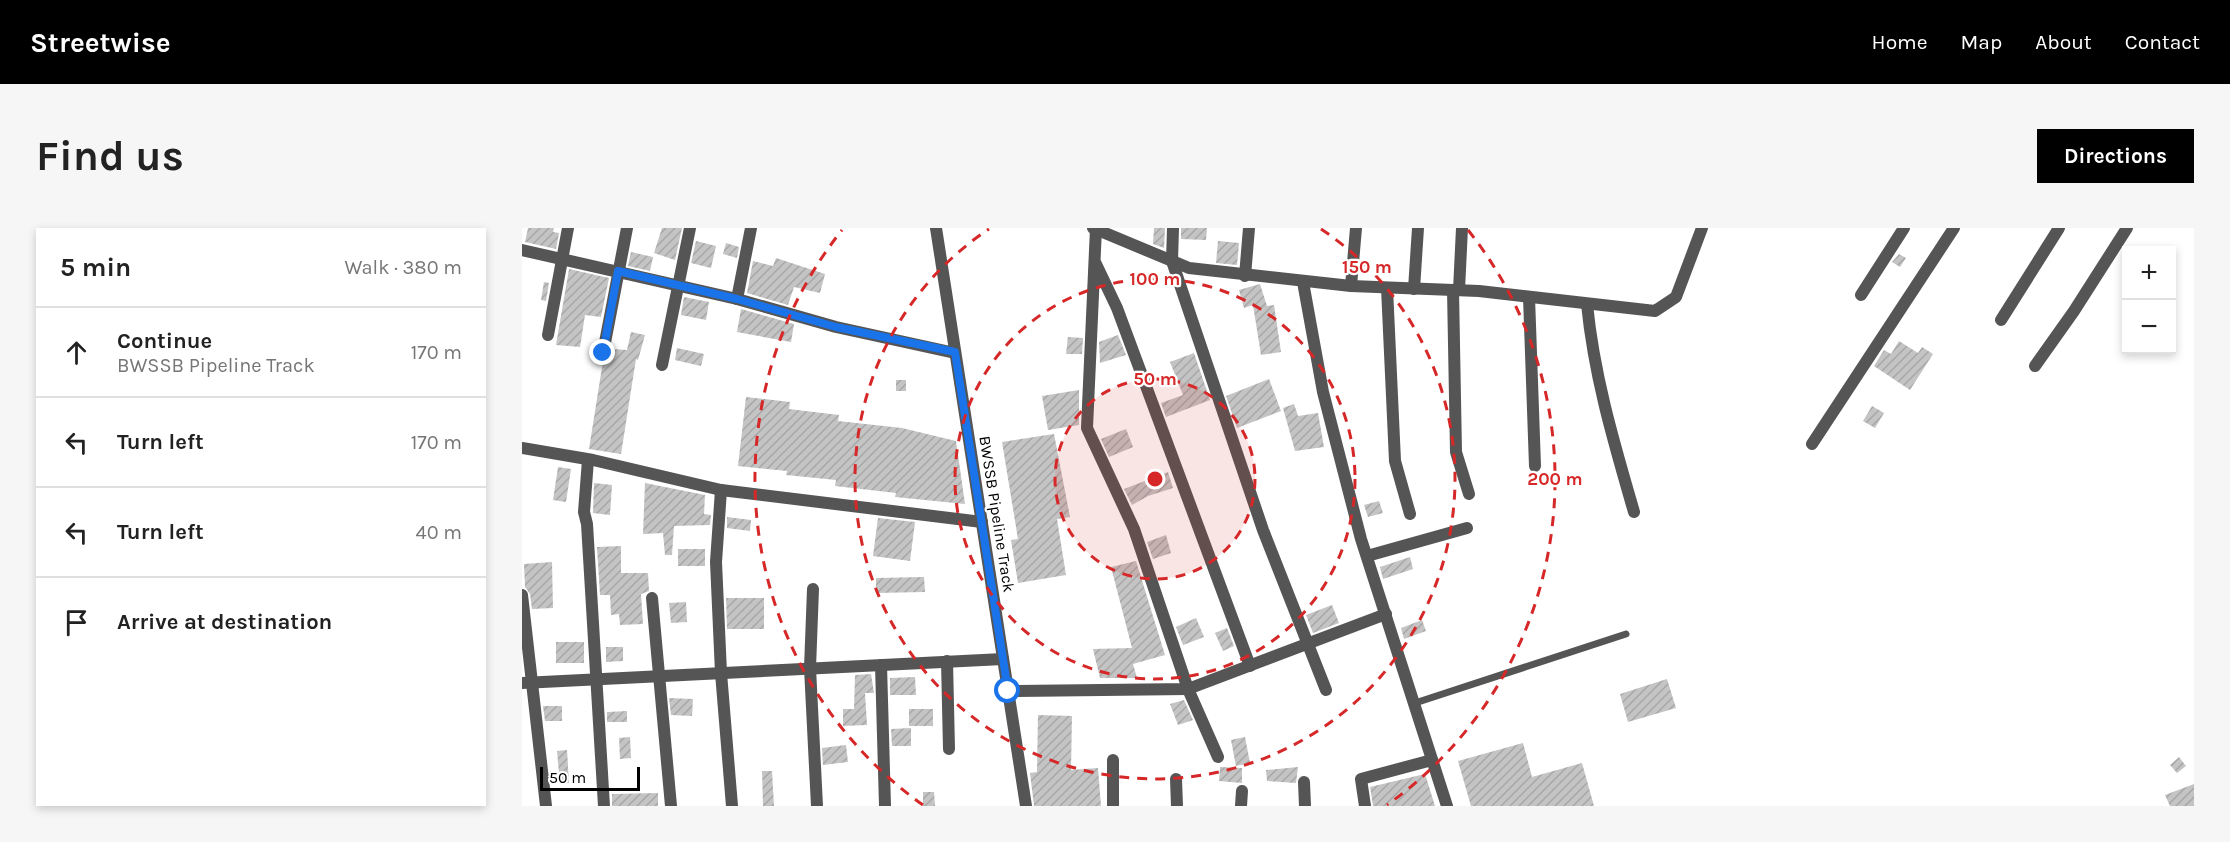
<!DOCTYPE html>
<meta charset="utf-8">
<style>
body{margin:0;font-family:Karla,sans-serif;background:#f6f6f6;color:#222}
.controls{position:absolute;right:18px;top:18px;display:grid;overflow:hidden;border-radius:0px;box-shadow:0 3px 9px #0003}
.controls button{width:54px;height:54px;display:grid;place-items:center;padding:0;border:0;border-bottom:2px solid #e0e0e0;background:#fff;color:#222;font:30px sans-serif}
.scale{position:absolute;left:18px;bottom:15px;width:100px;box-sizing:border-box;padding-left:6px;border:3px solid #000;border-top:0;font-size:16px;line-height:21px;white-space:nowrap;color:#000;-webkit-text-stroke:4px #fff;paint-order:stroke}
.stop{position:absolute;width:18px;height:18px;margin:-14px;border:4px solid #1a73e8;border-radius:50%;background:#fff}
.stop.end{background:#1a73e8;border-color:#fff;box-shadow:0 2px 6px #0008}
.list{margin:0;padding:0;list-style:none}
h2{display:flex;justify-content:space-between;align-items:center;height:78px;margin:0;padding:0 24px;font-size:26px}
h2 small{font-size:20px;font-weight:400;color:#767676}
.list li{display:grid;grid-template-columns:39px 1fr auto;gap:18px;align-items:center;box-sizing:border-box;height:90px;padding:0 24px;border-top:2px solid #e0e0e0}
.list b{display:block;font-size:22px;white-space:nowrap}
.list p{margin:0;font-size:20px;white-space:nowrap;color:#767676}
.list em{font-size:20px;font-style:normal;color:#767676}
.icon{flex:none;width:33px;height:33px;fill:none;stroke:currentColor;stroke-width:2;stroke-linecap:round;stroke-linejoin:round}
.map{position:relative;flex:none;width:1672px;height:578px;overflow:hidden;border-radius:0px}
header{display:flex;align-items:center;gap:36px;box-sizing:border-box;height:84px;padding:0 30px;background:#000;color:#fff}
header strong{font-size:28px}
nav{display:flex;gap:33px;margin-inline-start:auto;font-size:21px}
.intro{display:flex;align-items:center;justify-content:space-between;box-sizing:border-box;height:144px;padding:0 36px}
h1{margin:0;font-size:42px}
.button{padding:15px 27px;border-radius:0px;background:#000;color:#fff;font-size:21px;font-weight:700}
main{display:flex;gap:36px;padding:0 36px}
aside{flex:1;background:#fff;border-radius:0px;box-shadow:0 3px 9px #0003}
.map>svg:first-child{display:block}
.building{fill:url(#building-hatch)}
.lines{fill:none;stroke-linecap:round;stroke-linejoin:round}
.service{stroke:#555;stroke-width:7}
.minor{stroke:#555;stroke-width:12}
.tertiary{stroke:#555;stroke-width:12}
.route{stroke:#1a73e8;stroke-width:8}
.ring{fill:none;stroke:#d62828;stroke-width:3;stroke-dasharray:10 8}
.labels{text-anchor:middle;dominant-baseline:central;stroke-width:4.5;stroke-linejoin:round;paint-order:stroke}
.street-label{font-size:16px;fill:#000;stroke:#fff}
.centre{fill:#d62828;stroke:#fff;stroke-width:3}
.ring-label{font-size:18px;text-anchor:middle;font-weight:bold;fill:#d62828;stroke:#fff;stroke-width:4.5;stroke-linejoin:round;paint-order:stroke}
</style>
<header>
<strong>Streetwise</strong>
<nav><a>Home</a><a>Map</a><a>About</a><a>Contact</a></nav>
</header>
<div class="intro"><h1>Find us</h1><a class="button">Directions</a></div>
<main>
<aside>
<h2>5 min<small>Walk · 380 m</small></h2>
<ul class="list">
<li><svg class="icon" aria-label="ahead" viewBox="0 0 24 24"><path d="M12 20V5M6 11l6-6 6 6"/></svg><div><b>Continue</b><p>BWSSB Pipeline Track</p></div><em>170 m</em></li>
<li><svg class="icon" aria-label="left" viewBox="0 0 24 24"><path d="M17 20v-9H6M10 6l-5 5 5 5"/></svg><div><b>Turn left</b></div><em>170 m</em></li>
<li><svg class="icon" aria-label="left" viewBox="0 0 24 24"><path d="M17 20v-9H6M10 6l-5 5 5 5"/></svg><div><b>Turn left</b></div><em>40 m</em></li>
<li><svg class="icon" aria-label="arrive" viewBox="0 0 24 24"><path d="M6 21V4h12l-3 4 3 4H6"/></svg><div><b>Arrive at destination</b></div></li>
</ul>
</aside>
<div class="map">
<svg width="1672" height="578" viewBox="0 0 1672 578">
<defs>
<pattern id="building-hatch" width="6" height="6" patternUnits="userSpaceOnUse" patternTransform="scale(1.5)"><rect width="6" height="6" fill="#c4c4c4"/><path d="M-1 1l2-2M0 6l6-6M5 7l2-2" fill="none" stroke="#a7a7a7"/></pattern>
</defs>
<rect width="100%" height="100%" fill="#fff"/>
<!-- building -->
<g class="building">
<polygon points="6,0 32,0 31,4 37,5 34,21 3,14"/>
<polygon points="140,0 160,0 153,32 132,25"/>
<polygon points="632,0 643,0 642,20 631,16"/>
<polygon points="659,0 685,0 684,12 659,11"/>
<polygon points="174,13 194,18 189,40 169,35"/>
<polygon points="696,13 717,15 715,37 694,35"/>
<polygon points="204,15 217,19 215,30 201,26"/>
<polygon points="109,24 131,29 128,43 106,38"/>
<polygon points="1377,26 1384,30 1378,39 1370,34"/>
<polygon points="254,30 303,46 298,65 272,59 266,77 225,65 231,33 251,38"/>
<polygon points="47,41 87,50 79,89 63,87 58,119 34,117"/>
<polygon points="22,54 27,55 24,73 19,72"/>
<polygon points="738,56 745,78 752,77 759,124 739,127 731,77 722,80 717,62"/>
<polygon points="162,69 187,74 184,92 159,87"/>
<polygon points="219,81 272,96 269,114 215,104"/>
<polygon points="109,104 123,107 116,132 114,131 99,226 67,221 81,133 88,130 90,121 105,122"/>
<polygon points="596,107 604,127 578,135 577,114"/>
<polygon points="546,109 561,110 560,126 544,126"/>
<polygon points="1377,113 1396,125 1400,119 1411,126 1388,162 1352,138 1362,122 1369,126"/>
<polygon points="155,120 182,126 179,138 153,132"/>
<polygon points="672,125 688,172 644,189 639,175 661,167 648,134"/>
<polygon points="747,151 759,183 715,200 704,168"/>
<rect x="374" y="152" width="10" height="11"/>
<polygon points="557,162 557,197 526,202 520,168"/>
<polygon points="224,169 268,174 267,181 317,187 316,193 380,200 434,213 443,276 373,269 374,265 313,258 314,252 264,247 265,243 216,238"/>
<polygon points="772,176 776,188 796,185 802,219 773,223 761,180"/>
<polygon points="1350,178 1362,185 1353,200 1341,193"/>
<polygon points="604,201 611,219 587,229 579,211"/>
<polygon points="532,206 548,289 535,291 544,347 496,355 489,312 496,311 480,214"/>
<polygon points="36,239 49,241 44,274 31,272"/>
<polygon points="646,244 651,260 626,268 610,277 602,261"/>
<polygon points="72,255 90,257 88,287 71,285"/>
<polygon points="123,255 183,267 182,286 189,287 188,297 152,298 150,327 143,327 141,305 121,306"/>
<polygon points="857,273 861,285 846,289 842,277"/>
<polygon points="205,289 229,292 228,303 205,300"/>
<polygon points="356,290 393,294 388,333 351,328"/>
<polygon points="644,307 649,325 631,331 625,314"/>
<polygon points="99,318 99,345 126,345 127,363 119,366 121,396 98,397 97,386 89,387 88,367 78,367 75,319"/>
<rect x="156" y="321" width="27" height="17"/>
<polygon points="888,329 891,341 861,351 858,339"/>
<polygon points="614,333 643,427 611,436 615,450 578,450 571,421 610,420 589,339"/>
<polygon points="30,334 31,380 10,381 8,366 3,359 2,336"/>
<polygon points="402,349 403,364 354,365 354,350"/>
<polygon points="204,370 242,370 242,401 205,401"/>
<polygon points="164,374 165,394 149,395 147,375"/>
<polygon points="810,377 817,395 791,405 784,387"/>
<polygon points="674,390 682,409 661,417 654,399"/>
<polygon points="900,392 904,403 882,411 879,400"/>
<polygon points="705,400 712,418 701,423 693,405"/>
<rect x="34" y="414" width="28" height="21"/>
<polygon points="84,419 101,419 101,433 84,434"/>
<polygon points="349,446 352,465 343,465 345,497 321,498 321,481 332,481 333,447"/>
<polygon points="393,449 394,467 368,467 368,450"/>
<polygon points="1145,451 1154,480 1106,494 1098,466"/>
<polygon points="147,470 171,471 170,488 149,487"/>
<polygon points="662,472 671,492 656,497 648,476"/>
<polygon points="21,478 40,478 40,493 23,493"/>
<rect x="387" y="481" width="24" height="17"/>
<polygon points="105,483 105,494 85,494 85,484"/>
<polygon points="516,487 550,488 549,542 576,540 579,578 512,578 508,545 515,544"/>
<polygon points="389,500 389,518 370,518 369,501"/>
<polygon points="108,509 109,530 98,531 97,510"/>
<polygon points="723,509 728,535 714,538 709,512"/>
<polygon points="1001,515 1010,549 1060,535 1072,578 949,578 936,533"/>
<polygon points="324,517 326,534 301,537 300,520"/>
<polygon points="45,522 47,555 38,556 35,523"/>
<polygon points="1657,529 1664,538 1655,545 1648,537"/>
<polygon points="698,539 720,540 720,555 697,553"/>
<polygon points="776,539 774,555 745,553 744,542"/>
<polygon points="240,543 250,543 252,578 241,578"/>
<polygon points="903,546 913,578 851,578 848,559"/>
<polygon points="1672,556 1672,578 1648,578 1643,567"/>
<polygon points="401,564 412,564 413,578 401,578"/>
<polygon points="136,565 136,578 90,578 90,566"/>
</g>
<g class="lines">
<!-- service -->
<polyline class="service" points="893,475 1104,406"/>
<!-- minor -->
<g class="minor">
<polyline points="414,0 504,578"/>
<polyline points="574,0 565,200 612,301 666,461 696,529"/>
<polyline points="651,0 650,33 741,302 804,462"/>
<polyline points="0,22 215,71 314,99 433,125"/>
<polyline points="574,36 595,80 728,438"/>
<polyline points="723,48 727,0"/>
<polyline points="781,54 801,164 839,311 925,578"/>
<polyline points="829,58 834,0"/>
<polyline points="865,60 873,233 888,286"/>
<polyline points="892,61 896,0"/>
<polyline points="931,62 934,224 947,266"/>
<polyline points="937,62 940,0"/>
<polyline points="1339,67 1382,0"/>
<polyline points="1007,69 1013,238"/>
<polyline points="215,71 229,0"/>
<path d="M1065,76C1072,148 1092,215 1112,284"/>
<polyline points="1479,92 1537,0"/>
<polyline points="26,107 46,0"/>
<polyline points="81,125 105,0"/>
<polyline points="140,137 168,0"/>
<polyline points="1513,138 1552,83 1605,0"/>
<polyline points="1290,216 1432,0"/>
<polyline points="0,220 71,232 199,262 460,294"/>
<polyline points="66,232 62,284 65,296 82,578"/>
<polyline points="199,262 194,334 199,445 210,578"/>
<polyline points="845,328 945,300"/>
<polyline points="291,361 288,440 295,578"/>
<polyline points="0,367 24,578"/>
<polyline points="130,370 149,578"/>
<polyline points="425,433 427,521"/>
<polyline points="359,437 363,578"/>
<polyline points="0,455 481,431"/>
<polyline points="486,463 666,461 864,386"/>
<polyline points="591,532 591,578"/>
<polyline points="654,551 655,578"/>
<polyline points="782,554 783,578"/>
<polyline points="719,578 720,563"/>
<polyline points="843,578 839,551 910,532"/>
</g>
<!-- tertiary -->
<polyline class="tertiary" points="571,0 667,40 829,58 957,63 1133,83 1154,69 1180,0"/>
</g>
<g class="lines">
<!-- route -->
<polyline class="route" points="81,125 96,43 215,71 314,99 433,124 486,463"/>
</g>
<!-- distance rings -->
<circle cx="633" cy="251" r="100" fill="#d62828" fill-opacity=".12"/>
<g class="ring">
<circle cx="633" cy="251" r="100"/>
<circle cx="633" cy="251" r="200"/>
<path d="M799 1A300 300 0 1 1 467 1"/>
<path d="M401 577A400 400 0 0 1 320 2M946 2A400 400 0 0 1 865 577"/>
</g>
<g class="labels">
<!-- street labels -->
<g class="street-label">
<text transform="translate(475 286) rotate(81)">BWSSB Pipeline Track</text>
</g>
</g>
<circle cx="633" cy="251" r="9" class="centre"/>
<g class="ring-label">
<text x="845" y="45">150 m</text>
<text x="633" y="57">100 m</text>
<text x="633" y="157">50 m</text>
<text x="1033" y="257">200 m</text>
</g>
</svg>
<div class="controls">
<button>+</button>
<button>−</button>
</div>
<div class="scale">50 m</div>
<div class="stop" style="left:486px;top:463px"></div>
<div class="stop end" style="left:81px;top:125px"></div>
</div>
</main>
